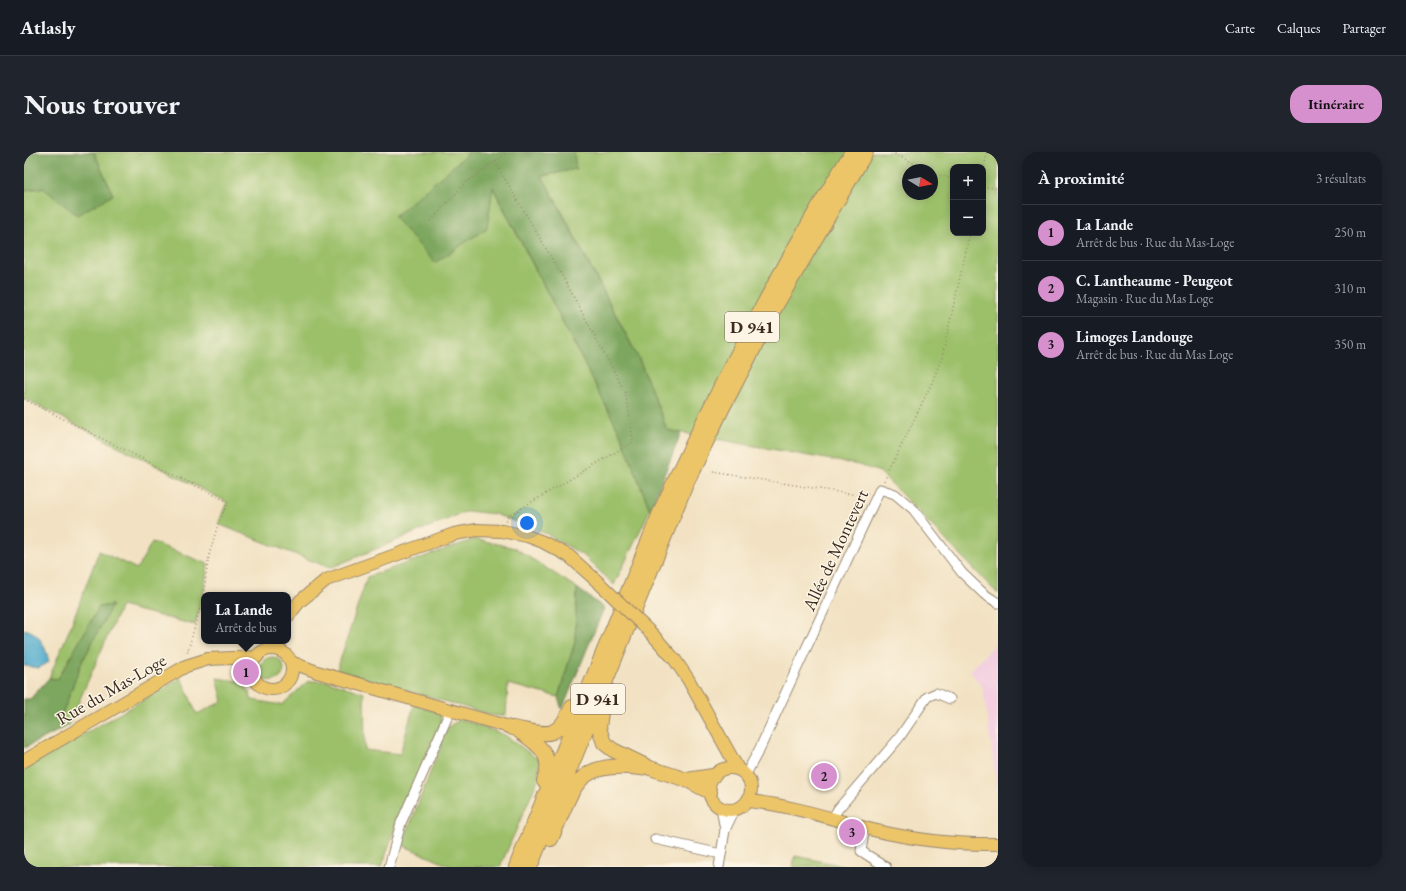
<!DOCTYPE html>
<html lang="fr">
<meta charset="utf-8">
<style>
body{margin:0;font-family:"EB Garamond",serif;background:#20242c;color:#f1f3f6}
.controls{position:absolute;right:12px;top:12px;display:grid;overflow:hidden;border-radius:8px;box-shadow:0 2px 10px #0003}
.controls button{width:36px;height:36px;display:grid;place-items:center;padding:0;border:0;border-bottom:1px solid #363941;background:#171b24;color:#f1f3f6;font:20px sans-serif}
.compass{position:absolute;left:878px;top:12px;width:36px;height:36px;border-radius:50%;background:#171b24;box-shadow:0 2px 10px #0003;rotate:100deg}
.you{position:absolute;left:503px;top:371px;width:14px;height:14px;margin:-10px;border:3px solid #fff;border-radius:50%;background:#1a73e8;box-shadow:0 0 0 6px #1a73e833}
.badge{display:grid;place-items:center;width:26px;height:26px;border-radius:50%;background:#d690ce;color:#111;font-size:13px;font-weight:700}
.pin{position:absolute;translate:-50% -50%;border:2px solid #fff;box-shadow:0 1px 4px #0006}
.popup{position:absolute;left:177px;top:440px;width:90px;height:52px;box-sizing:border-box;display:grid;place-content:center;border-radius:8px;background:#171b24;filter:drop-shadow(0 1px 3px #0005);font-size:13px;white-space:nowrap;color:#9ea1a6}
.popup b{font-size:15px;color:#f1f3f6}
.popup::after{content:'';position:absolute;left:50%;top:100%;margin-left:-8px;border:8px solid transparent;border-top-color:#171b24}
.list{margin:0;padding:0;list-style:none}
h2{display:flex;justify-content:space-between;align-items:center;height:52px;margin:0;padding:0 16px;font-size:17px}
h2 small{font-size:13px;font-weight:400;color:#9ea1a6}
.list li{display:grid;grid-template-columns:26px 1fr auto;gap:12px;align-items:center;box-sizing:border-box;height:56px;padding:0 16px;border-top:1px solid #363941}
.list b{display:block;font-size:15px;white-space:nowrap}
.list p{margin:0;font-size:13px;white-space:nowrap;color:#9ea1a6}
.list em{font-size:13px;font-style:normal;color:#9ea1a6}
.map{position:relative;flex:none;width:974px;height:715px;overflow:hidden;border-radius:16px}
header{display:flex;align-items:center;gap:24px;box-sizing:border-box;height:56px;padding:0 20px;background:#171b24;border-bottom:1px solid #363941}
header strong{font-size:19px}
nav{display:flex;gap:22px;margin-inline-start:auto;font-size:14px}
.intro{display:flex;align-items:center;justify-content:space-between;box-sizing:border-box;height:96px;padding:0 24px}
h1{margin:0;font-size:28px}
.button{padding:10px 18px;border-radius:16px;background:#d690ce;color:#111;font-size:14px;font-weight:700}
main{display:flex;gap:24px;padding:0 24px}
aside{flex:1;background:#171b24;border-radius:16px;box-shadow:0 2px 10px #0003}
.map>svg:first-child{display:block}
.built{fill:#f3cfe0}
.green{fill:#9cc06b;stroke:#6c7544;fill-rule:evenodd}
.forest{fill:#7da65f;stroke:#5c683e}
.water{fill:#4eaacc;stroke:#446a75}
.lines{fill:none;stroke-linecap:round;stroke-linejoin:round}
.minor-casing{stroke:#968670;stroke-width:11}
.major-casing{stroke:#968670;stroke-width:14}
.highway-casing{stroke:#968670;stroke-width:16}
.path{stroke:#968670;stroke-width:1.5;stroke-dasharray:1 3;stroke-linecap:butt}
.minor{stroke:#fff;stroke-width:9}
.major{stroke:#edc569;stroke-width:12}
.highway{stroke:#edc569;stroke-width:14}
.major-bridge-casing{stroke:#968670;stroke-width:14;stroke-linecap:butt}
.major-bridge{stroke:#edc569;stroke-width:12}
.labels{text-anchor:middle;dominant-baseline:central;stroke-width:3;stroke-linejoin:round;paint-order:stroke}
.shield{fill:#fcf5e5;stroke:#75675a;stroke-width:1}
.shield-label{font-size:17px;font-weight:bold;fill:#3b2a1e}
.street-label{font-size:18px;fill:#3b2a1e;stroke:#fcf5e5}
</style>
<header>
<strong>Atlasly</strong>
<nav><a>Carte</a><a>Calques</a><a>Partager</a></nav>
</header>
<div class="intro"><h1>Nous trouver</h1><a class="button">Itinéraire</a></div>
<main>
<div class="map">
<svg width="974" height="715" viewBox="0 0 974 715">
<rect width="100%" height="100%" fill="#fcf5e5"/>
<filter id="ink" filterUnits="userSpaceOnUse"><feTurbulence type="fractalNoise" baseFrequency=".025" numOctaves="2"/><feDisplacementMap in="SourceGraphic" scale="8" xChannelSelector="R" yChannelSelector="G"/><feConvolveMatrix kernelMatrix="1 2 1 2 8 2 1 2 1" color-interpolation-filters="sRGB"/></filter>
<filter id="wash" filterUnits="userSpaceOnUse"><feTurbulence type="fractalNoise" baseFrequency=".012" numOctaves="4" result="noise"/><feDisplacementMap in="SourceGraphic" scale="16" xChannelSelector="R" yChannelSelector="G"/><feGaussianBlur stdDeviation="0.9" result="paint"/><feColorMatrix in="noise" values="0 0 0 0 0 0 0 0 0 0 0 0 0 0 0 0 0 1.4 0 .05"/><feComposite in="paint" operator="in"/></filter>
<g filter="url(#wash)">
<rect width="100%" height="100%" fill="#f2e2c3"/>
<!-- built -->
<polygon class="built" points="974,489 974,645 959,536 946,519"/>
<!-- green -->
<g class="green">
<polygon points="70,0 446,0 370,66 468,34 597,283 626,358 590,433 560,404 523,382 471,362 443,359 306,416 194,372 203,350 0,246 0,38 19,36 89,43"/>
<path d="M550,0H974V442L856,320L835,313L643,278L615,207L535,54L518,24L551,17ZM929,15H959V81H929ZM884,18H908V42H884Z"/>
<polygon points="451,387 491,396 553,436 551,490 534,545 484,532 482,563 471,564 313,518 343,425"/>
<polygon points="128,390 184,412 179,444 171,473 97,454 44,574 37,565 57,512 88,453 75,455 34,527 25,526 46,476 75,399 113,417"/>
<circle cx="248" cy="517" r="12"/>
<polygon points="157,526 173,562 199,549 193,526 220,530 228,548 258,553 284,529 304,529 340,541 341,598 376,602 390,553 416,561 417,570 371,675 358,715 0,715 0,617"/>
<polygon points="437,567 481,583 515,608 515,625 476,715 428,715 378,693 424,575"/>
<polygon points="771,704 821,714 769,715"/>
</g>
<!-- forest -->
<g class="forest">
<polygon points="0,0 70,0 89,43 53,63 19,36 0,38"/>
<polygon points="446,0 550,0 552,17 518,24 615,207 643,278 657,281 626,358 597,283 469,35 463,76 411,111 370,65"/>
<polygon points="553,436 580,456 538,558 534,545 551,490"/>
<polygon points="88,453 57,512 37,565 44,574 0,596 0,547 6,547 25,526 34,527 75,455"/>
</g>
<!-- water -->
<path class="water" d="M0,477C16,480 22,496 25,510L15,516L0,514Z"/>
</g>
<g filter="url(#ink)">
<g class="lines">
<!-- minor casing -->
<g class="minor-casing">
<g id="minor">
<polyline points="722,622 736,596 856,337 871,342 889,357 938,421 960,442 974,451"/>
<polyline points="697,656 701,678"/>
<polyline points="808,667 814,657 875,586 903,545 912,541 926,547"/>
<polyline points="841,675 837,699 862,715"/>
<polyline points="631,687 697,702"/>
<polyline points="365,715 377,671 427,557"/>
<polyline points="695,715 701,678 711,657"/>
</g>
</g>
<!-- major casing -->
<g class="major-casing">
<g id="major">
<polyline points="264,464 276,449 302,428 430,382 453,378 478,379 503,384 519,390 545,404 574,430"/>
<polyline points="628,482 651,508 664,527 714,617"/>
<circle cx="248" cy="517" r="20"/>
<polyline points="267,510 293,520 489,576"/>
<polyline points="0,609 162,514 184,507 233,505"/>
<circle cx="706" cy="637" r="21"/>
<path d="M724,649C767,653 808,667 849,678C891,688 932,693 974,692"/>
</g>
</g>
<!-- highway casing -->
<g class="highway-casing">
<g id="highway">
<polyline points="582,548 577,560 575,576 580,591 589,598 626,616 663,628 686,640"/>
<path d="M489,576C522,582 532,590 548,555"/>
<path d="M495,579C514,592 531,603 520,629"/>
<polyline points="663,628 689,624"/>
<path d="M527,687C551,634 550,608 617,616"/>
<path d="M492,715L638,356C695,234 756,114 828,0"/>
<polyline points="506,715 662,332 698,257 753,152 842,0"/>
</g>
</g>
<!-- path -->
<g class="path">
<polyline points="867,0 903,18"/>
<polyline points="471,10 540,127 601,240 607,271 609,290 484,364 482,370"/>
<polyline points="908,21 929,27"/>
<polyline points="959,22 963,0"/>
<polyline points="959,34 974,37"/>
<polyline points="407,69 441,31 479,4 482,0"/>
<polyline points="0,247 204,350 194,372 185,403 179,444 163,502"/>
<polyline points="689,320 833,343 846,340"/>
<polyline points="860,329 907,233 918,205 946,81"/>
</g>
<!-- minor -->
<use href="#minor" class="minor"/>
<!-- major -->
<use href="#major" class="major"/>
<!-- highway -->
<use href="#highway" class="highway"/>
<!-- major-bridge casing -->
<g class="major-bridge-casing">
<polyline id="major-bridge" points="574,430 628,482"/>
</g>
<!-- major-bridge -->
<use href="#major-bridge" class="major-bridge"/>
</g>
</g>
<g class="labels">
<!-- shield labels -->
<g class="shield">
<rect x="701" y="160" width="54" height="30" rx="3"/>
<rect x="547" y="532" width="54" height="30" rx="3"/>
</g>
<g class="shield-label">
<text x="728" y="175">D 941</text>
<text x="574" y="547">D 941</text>
</g>
<!-- street labels -->
<g class="street-label">
<text transform="translate(811 398) rotate(-65)">Allée de Montevert</text>
<text transform="translate(87 537) rotate(-30)">Rue du Mas-Loge</text>
</g>
</g>
</svg>
<div class="controls">
<button>+</button>
<button>−</button>
</div>
<svg class="compass" viewBox="-18 -18 36 36"><path d="M0-13l5 13h-10z" fill="#e53935"/><path d="M0 13l5-13h-10z" fill="#9ea1a6"/></svg>
<div class="you"></div>
<div class="pin badge" style="left:222px;top:520px">1</div>
<div class="popup"><b>La Lande</b>Arrêt de bus</div>
<div class="pin badge" style="left:800px;top:624px">2</div>
<div class="pin badge" style="left:828px;top:680px">3</div>
</div>
<aside>
<h2>À proximité<small>3 résultats</small></h2>
<ul class="list">
<li><span class="badge">1</span><div><b>La Lande</b><p>Arrêt de bus · Rue du Mas-Loge</p></div><em>250 m</em></li>
<li><span class="badge">2</span><div><b>C. Lantheaume - Peugeot</b><p>Magasin · Rue du Mas Loge</p></div><em>310 m</em></li>
<li><span class="badge">3</span><div><b>Limoges Landouge</b><p>Arrêt de bus · Rue du Mas Loge</p></div><em>350 m</em></li>
</ul>
</aside>
</main>
